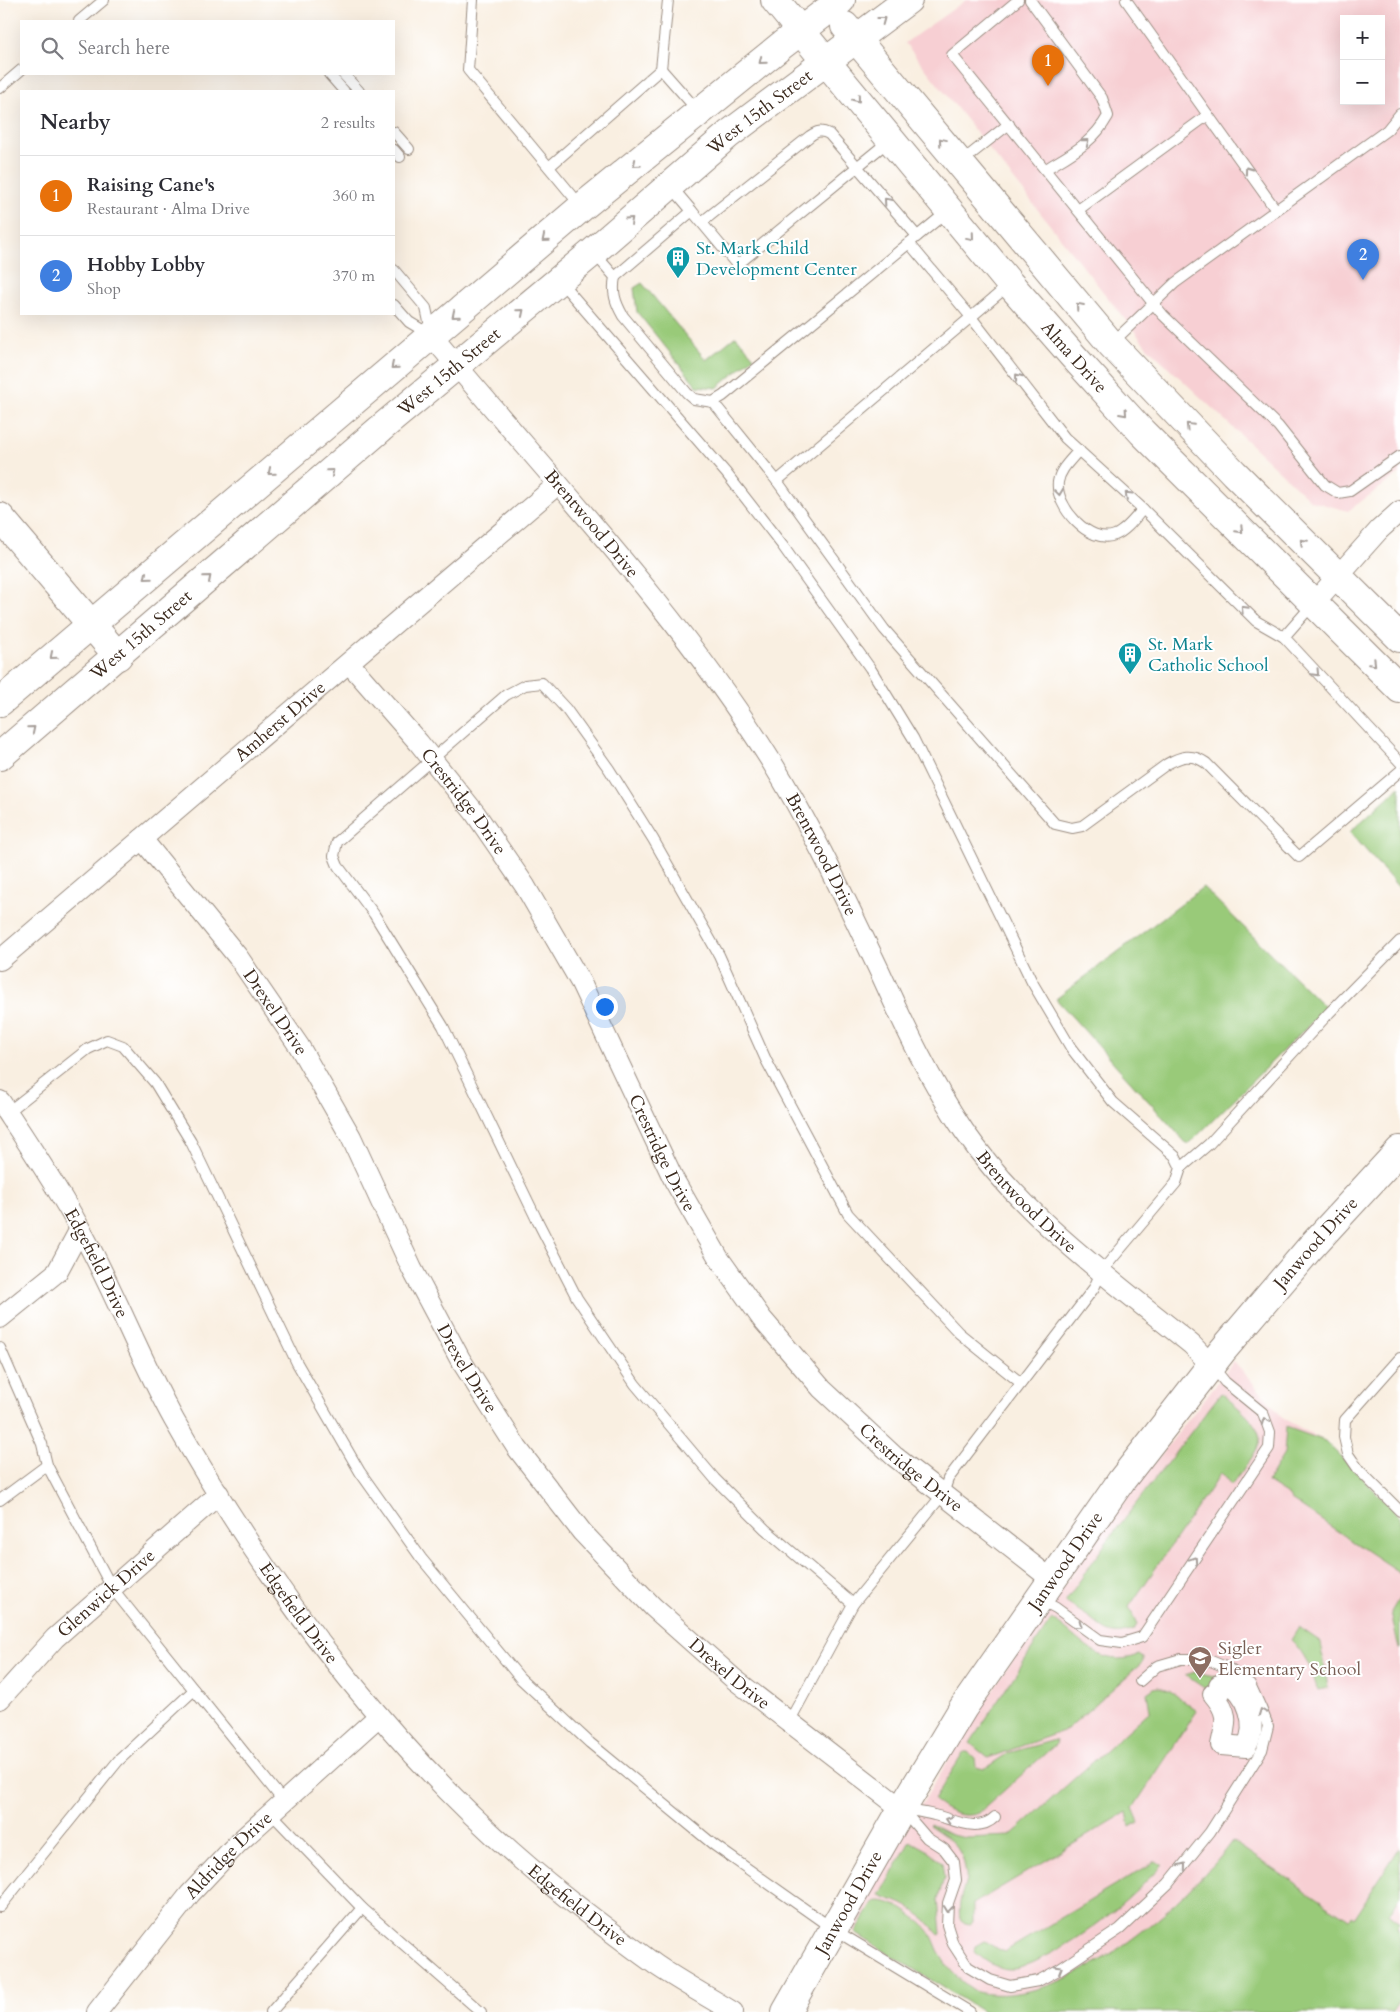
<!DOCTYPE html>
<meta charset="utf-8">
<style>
body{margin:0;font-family:Cardo,serif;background:#f2f2f3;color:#2b2b33}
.controls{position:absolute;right:15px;top:15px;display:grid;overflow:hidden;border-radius:0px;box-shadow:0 5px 20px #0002}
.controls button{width:45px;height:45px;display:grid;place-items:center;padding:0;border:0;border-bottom:1px solid #e1e1e2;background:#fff;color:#2b2b33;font:25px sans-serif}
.you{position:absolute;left:604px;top:1006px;width:18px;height:18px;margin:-12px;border:4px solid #fff;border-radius:50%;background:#1a73e8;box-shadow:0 0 0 8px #1a73e833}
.badge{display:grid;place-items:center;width:32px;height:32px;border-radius:50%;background:#2563eb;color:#fff;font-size:16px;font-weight:700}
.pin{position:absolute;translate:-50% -41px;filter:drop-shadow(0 1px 2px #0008)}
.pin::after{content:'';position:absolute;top:26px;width:18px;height:15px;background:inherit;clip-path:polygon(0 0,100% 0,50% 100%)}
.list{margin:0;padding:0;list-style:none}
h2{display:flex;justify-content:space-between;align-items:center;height:65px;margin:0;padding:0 20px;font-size:21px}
h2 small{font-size:16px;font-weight:400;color:#7c7c81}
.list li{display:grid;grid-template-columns:32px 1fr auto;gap:15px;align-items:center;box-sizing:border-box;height:80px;padding:0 20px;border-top:1px solid #e1e1e2}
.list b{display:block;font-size:19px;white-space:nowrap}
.list p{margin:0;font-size:16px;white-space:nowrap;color:#7c7c81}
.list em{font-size:16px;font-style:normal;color:#7c7c81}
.icon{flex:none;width:28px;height:28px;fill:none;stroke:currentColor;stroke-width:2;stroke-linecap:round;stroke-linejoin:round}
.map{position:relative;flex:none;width:1400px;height:2012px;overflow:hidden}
.search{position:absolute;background:#fff;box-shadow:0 5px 20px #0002;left:20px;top:20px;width:375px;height:55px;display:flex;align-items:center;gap:12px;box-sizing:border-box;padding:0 18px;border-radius:0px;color:#7c7c81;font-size:19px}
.panel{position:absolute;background:#fff;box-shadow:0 5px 20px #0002;left:20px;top:90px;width:375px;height:225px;border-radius:0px}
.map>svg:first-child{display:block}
.built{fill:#f7cfd3;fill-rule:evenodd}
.green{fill:#99ca79;stroke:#6a7a4c}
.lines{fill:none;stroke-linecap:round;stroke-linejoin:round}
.lane-casing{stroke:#9a8c80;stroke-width:12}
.street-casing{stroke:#9a8c80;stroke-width:22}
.secondary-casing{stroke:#9a8c80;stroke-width:30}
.lane{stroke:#fff;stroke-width:10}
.street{stroke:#fff;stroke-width:20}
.secondary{stroke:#fff;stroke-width:28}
.oneway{stroke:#a79f9a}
.labels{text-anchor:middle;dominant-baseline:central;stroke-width:4;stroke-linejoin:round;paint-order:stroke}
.street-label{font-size:18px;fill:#3b2a1e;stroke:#fff}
.culture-label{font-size:18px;fill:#0d838f;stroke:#fff;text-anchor:start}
.education-label{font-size:18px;fill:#785e54;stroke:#fff;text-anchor:start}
</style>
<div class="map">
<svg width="1400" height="2012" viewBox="0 0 1400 2012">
<rect width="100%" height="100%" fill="#fff"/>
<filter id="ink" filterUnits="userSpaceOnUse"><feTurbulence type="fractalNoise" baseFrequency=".02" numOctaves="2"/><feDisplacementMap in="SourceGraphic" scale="10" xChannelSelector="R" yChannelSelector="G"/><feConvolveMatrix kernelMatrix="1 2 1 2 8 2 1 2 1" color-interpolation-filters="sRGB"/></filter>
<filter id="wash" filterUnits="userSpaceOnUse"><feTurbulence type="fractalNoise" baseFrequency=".0096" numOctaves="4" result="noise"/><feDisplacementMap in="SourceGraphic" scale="20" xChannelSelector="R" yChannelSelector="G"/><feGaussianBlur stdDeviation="1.12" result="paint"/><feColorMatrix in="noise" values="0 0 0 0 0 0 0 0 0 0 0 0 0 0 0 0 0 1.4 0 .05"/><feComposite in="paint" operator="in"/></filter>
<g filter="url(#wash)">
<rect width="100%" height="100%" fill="#f9efe1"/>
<!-- built -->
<g class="built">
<path d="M966,0H1400V473L1348,511L1311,501L1147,347L905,43ZM1344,19H1381V101H1344Z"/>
<polygon points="1234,1361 1284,1419 1325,1441 1400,1516 1400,2012 983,2012 867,1942 854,1933 851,1922 965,1732 1035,1626 1104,1528"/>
</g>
<!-- green -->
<g class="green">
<polygon points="642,283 706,360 736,336 754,357 717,388 697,386 637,312 634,288"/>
<polygon points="1400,786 1400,889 1350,832"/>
<polygon points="1203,887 1326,1008 1188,1145 1056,999"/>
<path d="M1221,1393C1234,1405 1268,1427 1258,1447C1251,1461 1240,1473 1231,1486L1221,1473L1129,1607L1137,1624L1134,1630C1110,1638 1106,1631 1089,1617C1081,1612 1073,1607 1065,1602L1105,1544Z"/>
<polygon points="1286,1427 1325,1441 1400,1516 1400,1573 1291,1500 1289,1496 1267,1482 1284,1454"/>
<polygon points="1400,1597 1400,1649 1399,1649 1391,1612"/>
<path d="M1052,1619C1082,1639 1098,1670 1139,1655L1143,1658V1662L1066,1730L988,1758L970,1743Z"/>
<path d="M1299,1627L1321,1642L1328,1688L1319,1690C1315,1686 1315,1680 1313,1675C1308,1662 1301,1649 1291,1640Z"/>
<polygon points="1195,1672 1214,1676 1226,1681 1213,1694 1185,1675"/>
<path d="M1159,1687L1169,1690L1197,1711L1133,1808L1139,1822L1130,1827L1127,1812L973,1904V1922L970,1924L965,1923L960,1919C958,1906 961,1896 965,1884C967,1880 966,1873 965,1869C962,1846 947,1837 929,1825L930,1824L951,1835L967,1838L1010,1836L1150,1711L1147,1693L1154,1688Z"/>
<path d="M1055,1740L1057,1743L979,1813C964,1819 945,1812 934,1800L964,1752H968L975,1758L976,1767L984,1769L1008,1753Z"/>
<polygon points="910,1841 930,1852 942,1863 944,1878 938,1899 941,1934 939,1935 925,1919 907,1906 880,1895"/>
<path d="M1232,1841L1349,1920L1351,1916L1354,1918L1400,1847V1896L1389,1913L1400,1922L1397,1929L1400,1931V2000L1392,2012H983L855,1933L874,1902C890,1896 923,1921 931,1934C936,1943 938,1953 944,1961C952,1974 964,1984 977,1992C1065,2012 1185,1904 1232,1841Z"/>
<path d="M1156,1861L1162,1865C1126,1904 1081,1941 1032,1963C1026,1965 1020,1969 1014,1969C997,1970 986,1962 974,1951L975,1946L984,1941L1004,1952Z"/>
</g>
</g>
<g filter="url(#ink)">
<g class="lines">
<!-- lane casing -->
<g class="lane-casing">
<g id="lane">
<polyline points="473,0 468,70 581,206"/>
<polyline points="1018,0 952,55 1153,303 1163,315 1278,426 1325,485 1338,493 1350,491 1400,456"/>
<path d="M1030,0L1102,98L1108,116C1093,143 1072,153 1046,169"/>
<polyline points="79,21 104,0"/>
<polyline points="661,69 698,111"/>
<polyline points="329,74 344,91"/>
<polyline points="343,74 359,91"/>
<polyline points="0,88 21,70"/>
<polyline points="1208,115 1276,210"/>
<polyline points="394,132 409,149"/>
<polyline points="394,150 400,157"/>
<polyline points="961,162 1009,124"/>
<polyline points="549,167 661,69 668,0"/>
<polyline points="670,185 692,211"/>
<polyline points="1078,210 1208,115 1126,0"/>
<path d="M702,222L810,136C817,131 821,130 829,134L917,236"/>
<polyline points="909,243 971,317 1065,438 1143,509 1256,621 1284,637 1400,762"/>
<path d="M594,253L615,277C612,292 615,302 623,316L687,393L694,399L713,402L723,396L948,211"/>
<polyline points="394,270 426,308 431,331"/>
<polyline points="615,277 692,211 737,265 890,140"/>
<polyline points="559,280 726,473 782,545 870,668 913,738 1032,982 1071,1048 1113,1102 1175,1156 1181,1168 1176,1183 1101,1272 1094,1288 948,1479 943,1494 853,1604 789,1722"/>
<polyline points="394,305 409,322 429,334"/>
<polyline points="1112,343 1175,283 1387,130 1400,114"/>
<polyline points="713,402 777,481 1009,285"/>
<path d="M1079,450C1071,460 1060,469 1058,482C1055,506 1089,545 1115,535C1126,531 1135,518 1143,509"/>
<path d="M777,481L884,629L1055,824L1072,828L1082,826L1167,764C1181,756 1192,753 1206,763L1299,857L1400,771"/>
<polyline points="1284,637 1313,604"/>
<polyline points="8,1112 88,1049 107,1040 123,1046 155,1083 191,1142 297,1363 360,1472 421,1558 520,1678 590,1743 714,1845 833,1929 970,2012"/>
<polyline points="1181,1168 1209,1144 1329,1013 1400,941"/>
<polyline points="0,1348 42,1444 47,1465 0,1500"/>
<polyline points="1400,1358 1345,1420 1344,1437 1348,1454 1359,1470 1400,1511"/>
<polyline points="47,1465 112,1588 284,1802"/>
<polyline points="1041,1600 1056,1608 1100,1640 1122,1643 1142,1637 1269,1448 1270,1432 1263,1413 1225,1382 1212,1366"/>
<polyline points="853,1604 765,1529 715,1479 635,1384 577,1298 536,1218 443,1026 374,914 338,866 334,856 337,842 506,695 525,685 542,683 566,709 609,769 653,839 719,955 766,1060 848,1214 959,1333 1021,1383"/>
<polyline points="271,1813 362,1908 481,2012"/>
<path d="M995,1817C978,1834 953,1819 934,1815C923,1812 913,1811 902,1809L927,1838L944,1849L954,1862L956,1880L948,1903L947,1925L953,1944L968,1967L990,1980L1010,1986L1038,1981L1060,1969L1120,1929L1168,1884L1210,1832L1262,1750L1268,1726L1261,1708L1250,1684L1228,1668L1206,1659H1181L1157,1666L1140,1681"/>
<polyline points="0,1907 118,1761 194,1690"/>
<polyline points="271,2012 362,1908"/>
</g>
</g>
<!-- street casing -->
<g class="street-casing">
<g id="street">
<path id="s1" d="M431,335C547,475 674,606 771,761C813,829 846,901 880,972C905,1027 930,1081 964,1131C1024,1218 1112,1280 1192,1345L1211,1365"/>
<polyline points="1313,604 1379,530 1400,511"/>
<path id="s2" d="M349,663L419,743L475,813L525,886L581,983L674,1180L718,1257L762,1319L822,1389L894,1456L1051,1579"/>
<path id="s3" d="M142,839L238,957L299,1046L351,1137L412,1269L460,1359L517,1448L582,1532L653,1607L734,1679L902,1809"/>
<path id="s4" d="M0,960L558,484"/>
<path id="s5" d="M0,1101C27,1142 55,1183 79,1227C114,1289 139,1357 174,1420C273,1595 406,1772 566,1897C595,1920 626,1943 656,1965C681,1982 707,1996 733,2012"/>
<polyline points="0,1318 57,1272 80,1229"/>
<path d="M1226,1682C1248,1692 1259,1726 1246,1747L1221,1745C1226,1722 1230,1714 1213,1694L1220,1693L1219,1685H1226Z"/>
<path id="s6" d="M0,1699L55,1638L219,1494"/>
<path id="s7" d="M97,2012L190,1894L238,1843L379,1716"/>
</g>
</g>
<!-- secondary casing -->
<g class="secondary-casing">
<g id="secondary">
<path id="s8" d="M775,0L1010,284L1073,356L1142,432L1400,689"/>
<polyline points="845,26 1111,344 1234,473 1400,638"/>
<polyline points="0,517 118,656"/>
<polyline points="0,702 582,207 782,45 841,0"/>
<path id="s9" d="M0,756L386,424L593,252L729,134L908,0"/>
<path id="s10" d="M786,2012L902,1809L963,1708L1121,1481L1223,1350L1309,1249L1400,1150"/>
</g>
</g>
<!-- lane -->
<use href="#lane" class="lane"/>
<!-- street -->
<use href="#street" class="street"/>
<!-- secondary -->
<use href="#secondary" class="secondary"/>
</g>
<!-- one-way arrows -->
<defs><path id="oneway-chevron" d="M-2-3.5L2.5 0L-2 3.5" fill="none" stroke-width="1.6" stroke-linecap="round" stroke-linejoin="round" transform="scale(1.25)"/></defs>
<g class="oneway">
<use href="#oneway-chevron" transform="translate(882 20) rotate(-37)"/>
<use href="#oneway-chevron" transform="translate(762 61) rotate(141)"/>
<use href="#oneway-chevron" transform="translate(857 99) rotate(51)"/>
<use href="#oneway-chevron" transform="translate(942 141) rotate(-130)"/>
<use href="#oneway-chevron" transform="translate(1086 142) rotate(-39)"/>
<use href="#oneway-chevron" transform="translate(636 164) rotate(141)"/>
<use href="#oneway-chevron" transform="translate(1248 170) rotate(-126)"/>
<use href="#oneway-chevron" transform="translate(887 201) rotate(-131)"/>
<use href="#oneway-chevron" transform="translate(630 220) rotate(-42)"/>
<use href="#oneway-chevron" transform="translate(971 237) rotate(50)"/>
<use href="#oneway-chevron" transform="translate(545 239) rotate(140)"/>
<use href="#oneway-chevron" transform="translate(1079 306) rotate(-131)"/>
<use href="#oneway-chevron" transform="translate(521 312) rotate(-40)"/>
<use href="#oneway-chevron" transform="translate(455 315) rotate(140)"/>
<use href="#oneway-chevron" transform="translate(394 366) rotate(140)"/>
<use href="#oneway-chevron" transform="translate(1018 377) rotate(-128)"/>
<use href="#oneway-chevron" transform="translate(1124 413) rotate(48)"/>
<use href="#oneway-chevron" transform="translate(1189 426) rotate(-134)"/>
<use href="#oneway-chevron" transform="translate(271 472) rotate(140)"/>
<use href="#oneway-chevron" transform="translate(331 472) rotate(-41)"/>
<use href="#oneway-chevron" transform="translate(1059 492) rotate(82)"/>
<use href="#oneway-chevron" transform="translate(1128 495) rotate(-137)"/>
<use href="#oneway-chevron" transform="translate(1240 530) rotate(45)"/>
<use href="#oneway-chevron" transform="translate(1303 542) rotate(-135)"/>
<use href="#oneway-chevron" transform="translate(147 577) rotate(140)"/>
<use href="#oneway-chevron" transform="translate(208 578) rotate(-41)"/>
<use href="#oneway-chevron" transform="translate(1244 609) rotate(-135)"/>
<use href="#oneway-chevron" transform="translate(53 656) rotate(140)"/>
<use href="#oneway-chevron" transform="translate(1373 663) rotate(45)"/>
<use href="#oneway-chevron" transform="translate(1316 673) rotate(47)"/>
<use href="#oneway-chevron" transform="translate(32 729) rotate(-40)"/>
<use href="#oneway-chevron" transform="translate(1265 1421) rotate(-111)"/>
<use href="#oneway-chevron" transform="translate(1194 1560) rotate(-56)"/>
<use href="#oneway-chevron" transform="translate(1079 1625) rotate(36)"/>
<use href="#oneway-chevron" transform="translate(1262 1712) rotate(-111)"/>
<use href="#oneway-chevron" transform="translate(949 1820) rotate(-162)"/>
<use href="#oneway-chevron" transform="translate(1183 1866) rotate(-51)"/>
<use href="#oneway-chevron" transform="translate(948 1909) rotate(97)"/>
<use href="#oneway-chevron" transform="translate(1059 1969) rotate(-30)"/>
</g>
</g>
<!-- icons -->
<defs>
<g id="building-pin" transform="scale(1.25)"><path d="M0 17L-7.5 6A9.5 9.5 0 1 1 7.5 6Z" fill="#0f9aa8" stroke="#fff"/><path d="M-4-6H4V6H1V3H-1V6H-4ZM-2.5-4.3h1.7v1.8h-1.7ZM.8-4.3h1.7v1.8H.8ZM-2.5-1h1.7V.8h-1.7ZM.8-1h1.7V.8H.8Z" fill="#fff"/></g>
<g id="school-pin" transform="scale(1.25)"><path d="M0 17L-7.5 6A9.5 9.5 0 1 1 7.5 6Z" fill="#8d6e63" stroke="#fff"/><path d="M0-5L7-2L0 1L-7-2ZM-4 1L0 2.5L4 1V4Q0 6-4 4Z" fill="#fff"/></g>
</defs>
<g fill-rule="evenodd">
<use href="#building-pin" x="678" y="258"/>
<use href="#building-pin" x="1130" y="654"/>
<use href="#school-pin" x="1200" y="1658"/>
</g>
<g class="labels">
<!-- street labels -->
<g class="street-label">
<text stroke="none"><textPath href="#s9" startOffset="996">West 15th Street</textPath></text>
<text stroke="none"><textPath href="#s8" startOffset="466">Alma Drive</textPath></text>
<text stroke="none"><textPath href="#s9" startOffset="591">West 15th Street</textPath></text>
<text stroke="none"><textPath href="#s1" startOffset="248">Brentwood Drive</textPath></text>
<text stroke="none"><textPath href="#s9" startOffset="186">West 15th Street</textPath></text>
<text stroke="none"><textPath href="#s4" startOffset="368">Amherst Drive</textPath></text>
<text stroke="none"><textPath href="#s2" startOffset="180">Crestridge Drive</textPath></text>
<text stroke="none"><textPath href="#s1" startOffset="652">Brentwood Drive</textPath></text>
<text stroke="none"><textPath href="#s3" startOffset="219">Drexel Drive</textPath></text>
<text stroke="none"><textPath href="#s2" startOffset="585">Crestridge Drive</textPath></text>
<text stroke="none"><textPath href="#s1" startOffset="1058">Brentwood Drive</textPath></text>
<text stroke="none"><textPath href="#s10" startOffset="936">Janwood Drive</textPath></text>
<text stroke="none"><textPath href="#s5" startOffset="189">Edgefield Drive</textPath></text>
<text stroke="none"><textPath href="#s3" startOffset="624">Drexel Drive</textPath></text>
<text stroke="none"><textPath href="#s2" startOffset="990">Crestridge Drive</textPath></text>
<text stroke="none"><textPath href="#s10" startOffset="531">Janwood Drive</textPath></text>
<text stroke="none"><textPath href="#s6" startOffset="150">Glenwick Drive</textPath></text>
<text stroke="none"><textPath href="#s5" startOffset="594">Edgefield Drive</textPath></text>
<text stroke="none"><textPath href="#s3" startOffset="1029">Drexel Drive</textPath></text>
<text stroke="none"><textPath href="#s7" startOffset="205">Aldridge Drive</textPath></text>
<text stroke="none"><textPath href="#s10" startOffset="126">Janwood Drive</textPath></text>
<text stroke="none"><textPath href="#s5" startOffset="999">Edgefield Drive</textPath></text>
</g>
<!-- culture labels -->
<g class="culture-label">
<text x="696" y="248">St. Mark Child<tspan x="696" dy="21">Development Center</tspan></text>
<text x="1148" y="644">St. Mark<tspan x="1148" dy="21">Catholic School</tspan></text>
</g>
<!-- education labels -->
<g class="education-label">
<text x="1218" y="1648">Sigler<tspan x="1218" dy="21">Elementary School</tspan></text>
</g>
</g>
</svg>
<div class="controls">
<button>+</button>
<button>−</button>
</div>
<div class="you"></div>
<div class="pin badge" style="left:1048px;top:86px;background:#e8710a">1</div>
<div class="pin badge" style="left:1363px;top:280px;background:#3f7fe0">2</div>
<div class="search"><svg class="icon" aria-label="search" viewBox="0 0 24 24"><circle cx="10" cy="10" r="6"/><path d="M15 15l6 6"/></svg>Search here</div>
<section class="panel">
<h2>Nearby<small>2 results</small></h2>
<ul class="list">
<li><span class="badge" style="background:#e8710a">1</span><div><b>Raising Cane's</b><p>Restaurant · Alma Drive</p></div><em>360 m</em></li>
<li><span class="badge" style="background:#3f7fe0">2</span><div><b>Hobby Lobby</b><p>Shop</p></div><em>370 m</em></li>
</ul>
</section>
</div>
